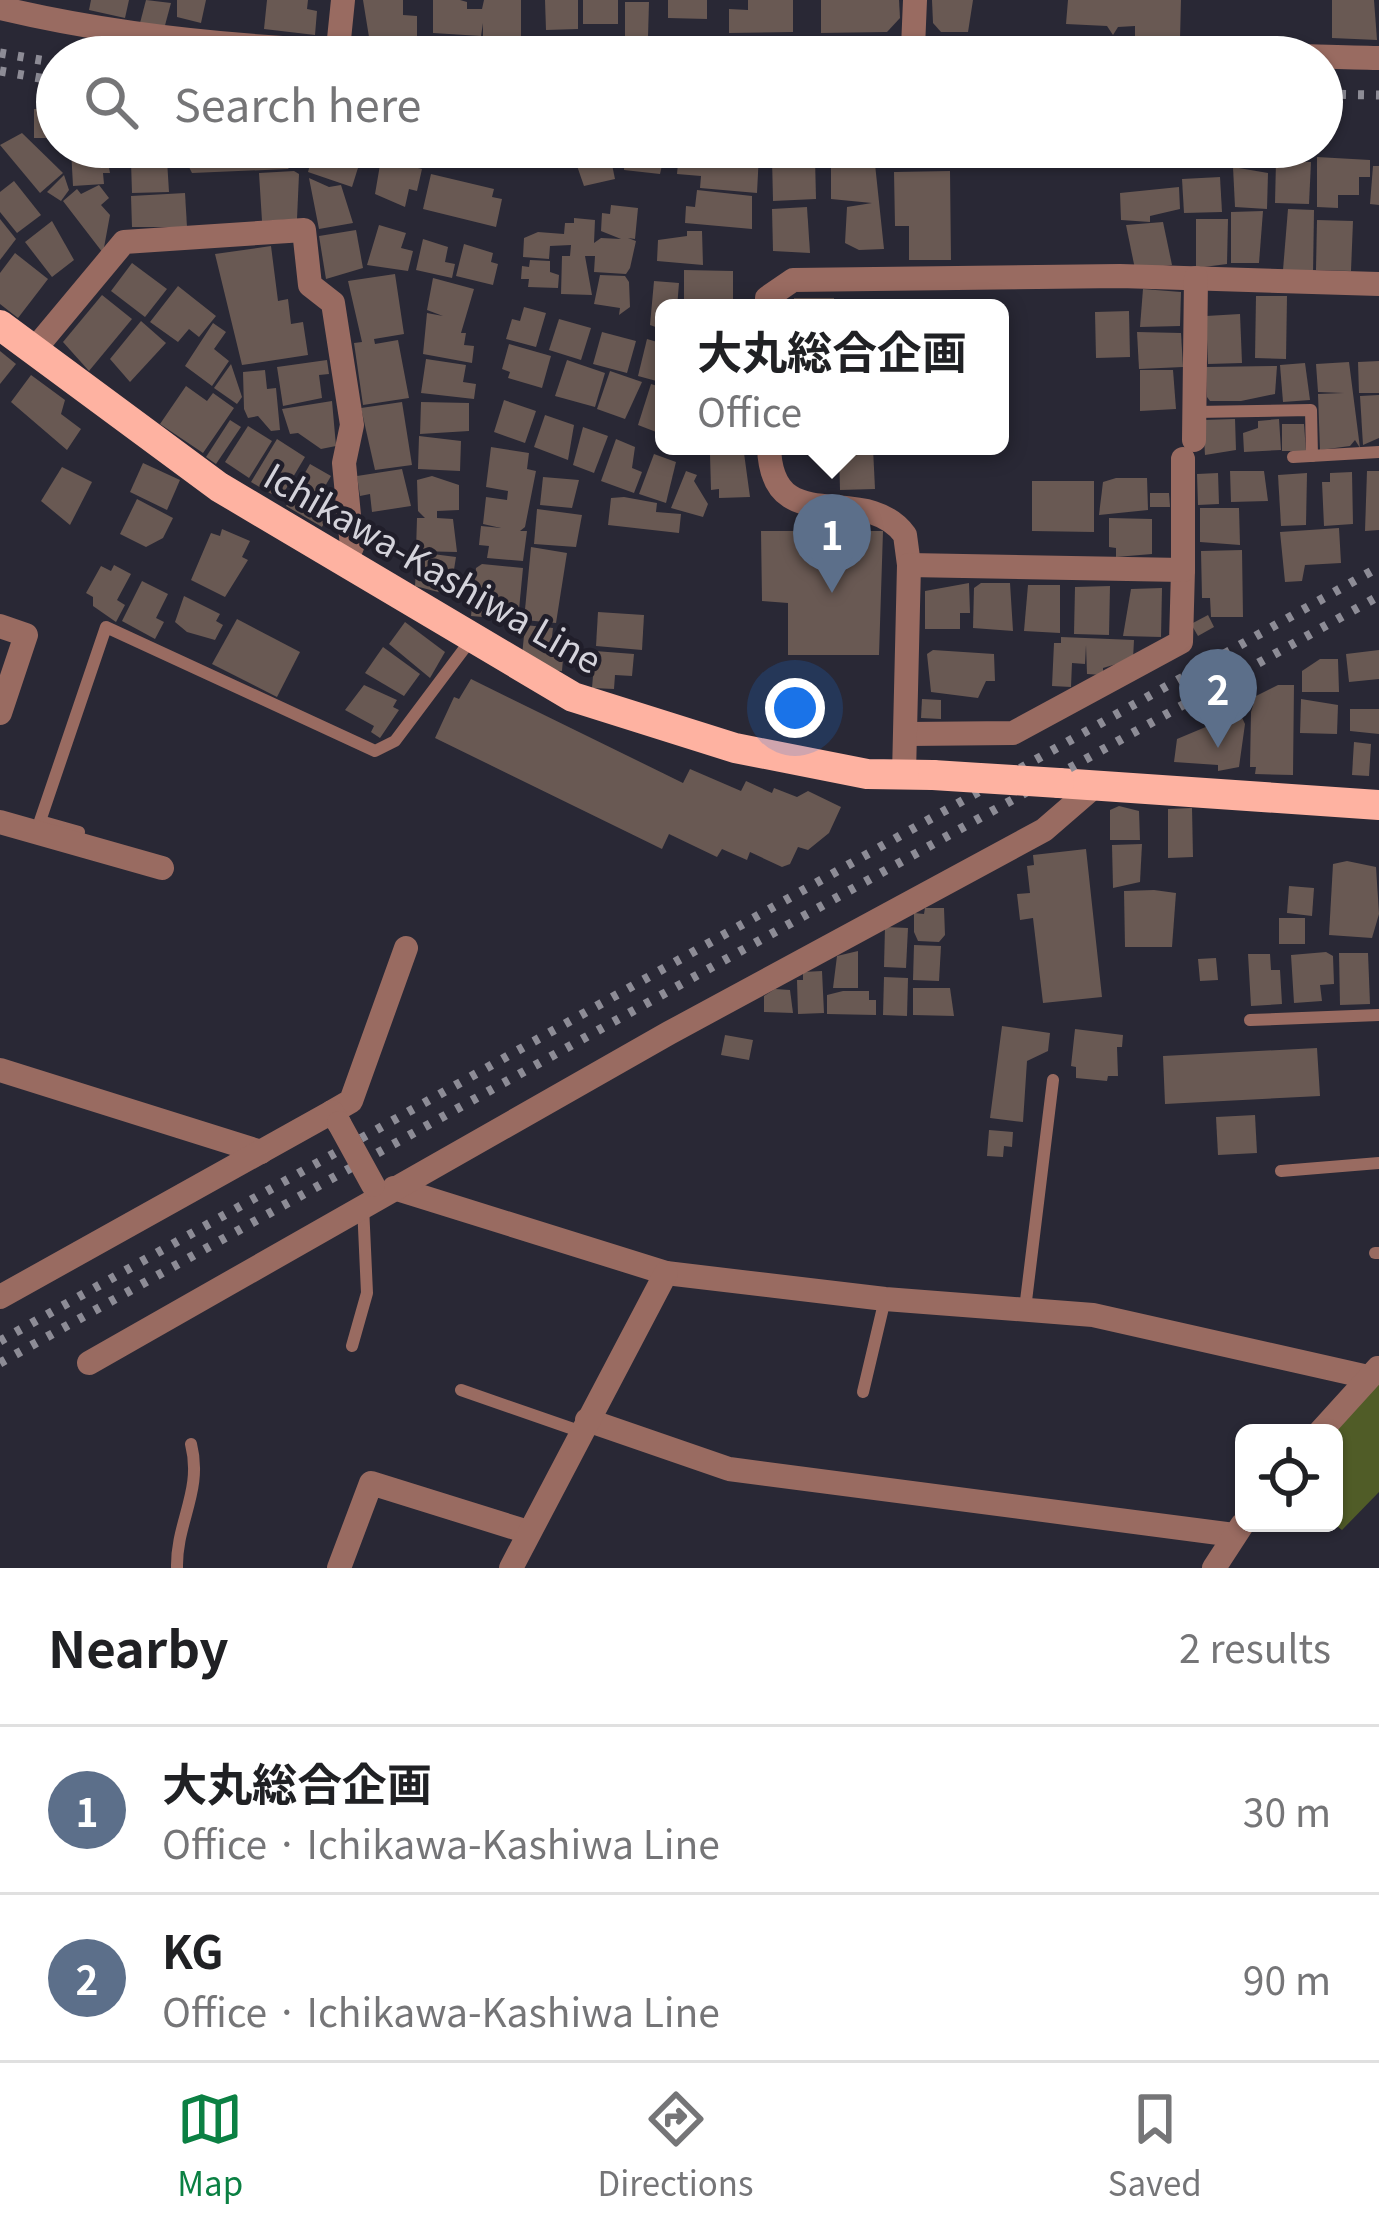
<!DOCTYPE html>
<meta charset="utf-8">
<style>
body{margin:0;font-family:Georgia,"Noto Sans JP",serif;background:#f6f6f6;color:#202124}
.controls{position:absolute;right:36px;bottom:36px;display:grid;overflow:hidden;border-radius:18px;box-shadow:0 3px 9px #0004}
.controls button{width:108px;height:108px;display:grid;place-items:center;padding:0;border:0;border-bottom:3px solid #e0e0e0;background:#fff;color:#202124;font:60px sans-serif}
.you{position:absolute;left:795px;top:708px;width:42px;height:42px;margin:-30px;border:9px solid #fff;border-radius:50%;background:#1a73e8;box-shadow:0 0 0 18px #1a73e833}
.badge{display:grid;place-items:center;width:78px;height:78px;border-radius:50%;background:#0b8043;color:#fff;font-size:39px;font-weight:700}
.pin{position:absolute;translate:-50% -99px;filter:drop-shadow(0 3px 6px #0008)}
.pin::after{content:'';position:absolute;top:63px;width:42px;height:36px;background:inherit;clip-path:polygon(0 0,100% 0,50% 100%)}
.popup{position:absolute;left:655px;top:299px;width:354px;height:156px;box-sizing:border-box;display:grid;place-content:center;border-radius:18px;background:#fff;filter:drop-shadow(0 3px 9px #0005);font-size:39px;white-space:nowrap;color:#757577}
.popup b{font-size:45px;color:#202124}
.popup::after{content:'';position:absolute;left:50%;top:100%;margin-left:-24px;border:24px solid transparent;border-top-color:#fff}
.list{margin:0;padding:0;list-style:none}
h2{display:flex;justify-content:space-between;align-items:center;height:156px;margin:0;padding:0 48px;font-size:51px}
h2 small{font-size:39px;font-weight:400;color:#757577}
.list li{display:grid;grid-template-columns:78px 1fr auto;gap:36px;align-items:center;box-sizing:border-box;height:168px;padding:0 48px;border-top:3px solid #e0e0e0}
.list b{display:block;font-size:45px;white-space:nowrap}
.list p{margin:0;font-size:39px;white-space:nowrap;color:#757577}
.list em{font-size:39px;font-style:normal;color:#757577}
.icon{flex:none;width:66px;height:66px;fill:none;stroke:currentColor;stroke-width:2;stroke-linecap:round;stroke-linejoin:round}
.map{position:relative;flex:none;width:1379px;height:1568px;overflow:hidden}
.search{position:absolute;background:#fff;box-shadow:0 3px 9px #0004;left:36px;right:36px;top:36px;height:132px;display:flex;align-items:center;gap:30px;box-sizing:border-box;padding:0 42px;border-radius:66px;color:#757577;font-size:45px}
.sheet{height:492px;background:#fff}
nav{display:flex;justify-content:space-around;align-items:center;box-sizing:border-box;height:168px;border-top:3px solid #e0e0e0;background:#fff;font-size:33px;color:#757577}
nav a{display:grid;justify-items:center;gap:6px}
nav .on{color:#0b8043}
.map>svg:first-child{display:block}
.forest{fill:#505c27}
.building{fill:#695953}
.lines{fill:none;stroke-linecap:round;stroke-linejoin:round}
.service{stroke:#996b61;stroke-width:12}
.minor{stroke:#996b61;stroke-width:24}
.primary{stroke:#feb2a1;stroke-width:30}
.rail{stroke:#8d8c96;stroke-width:9;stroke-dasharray:6 12;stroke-linecap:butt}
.minor-bridge{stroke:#996b61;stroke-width:24}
.primary-bridge{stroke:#feb2a1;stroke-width:30}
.labels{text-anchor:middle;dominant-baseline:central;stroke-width:9;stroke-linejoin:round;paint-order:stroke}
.street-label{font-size:36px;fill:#d4d3db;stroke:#201e2a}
</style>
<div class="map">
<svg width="1379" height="1568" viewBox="0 0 1379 1568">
<rect width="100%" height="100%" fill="#292835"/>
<!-- forest -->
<polygon class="forest" points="1379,1383 1379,1492 1342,1530 1333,1523 1334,1433"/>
<!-- building -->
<g class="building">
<polygon points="91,0 129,0 125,18 89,10"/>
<polygon points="146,0 171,3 164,29 140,23"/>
<polygon points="177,0 206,0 201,23 177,17"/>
<polygon points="267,0 308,0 307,9 317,11 315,35 264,29"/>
<polygon points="363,0 403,0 403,15 417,16 417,37 369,37"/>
<polygon points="433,0 460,0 467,2 467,9 482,9 484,0 521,0 521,39 483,36 483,23 481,36 433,33"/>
<polygon points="545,0 578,0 578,29 546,30"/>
<rect x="583" y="0" width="35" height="24"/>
<polygon points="668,0 707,0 707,19 668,18"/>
<polygon points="748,0 793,0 793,32 729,33 729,9 748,10"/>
<polygon points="821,0 899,0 900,18 887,32 821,33"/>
<polygon points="932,0 973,0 968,32 941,32 933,23"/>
<polygon points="1068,0 1181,0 1180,39 1135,38 1135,26 1118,27 1113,35 1107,26 1066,24"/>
<polygon points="1332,0 1374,0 1377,40 1332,38"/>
<polygon points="625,2 649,2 648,37 625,36"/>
<polygon points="34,109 56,109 57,138 34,138"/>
<polygon points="22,133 63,173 40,193 0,145"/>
<polygon points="105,147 110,173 103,173 104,184 73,186 71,149"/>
<polygon points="130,147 166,147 167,157 130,159"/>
<polygon points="179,147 293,147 293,163 288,169 192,173"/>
<polygon points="315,147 363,152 352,187 308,172"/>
<polygon points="626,147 666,147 660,174 624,170"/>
<polygon points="691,147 759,154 757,193 700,188 701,176 677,174 679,152 691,152"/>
<polygon points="609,150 615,179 584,186 576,163"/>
<polygon points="1317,157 1370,160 1370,177 1359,177 1359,195 1338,195 1338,208 1317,207"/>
<polygon points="772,158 815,158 816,199 773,201"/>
<polygon points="381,159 422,169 417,191 409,189 405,207 375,194"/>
<polygon points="167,160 169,192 132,193 131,162"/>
<polygon points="1276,161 1311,162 1309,204 1275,203"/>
<polygon points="831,164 875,164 884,249 859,250 845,243 847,207 872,203 831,199"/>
<polygon points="1373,166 1379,166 1379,205 1370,204"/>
<polygon points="1233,167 1268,173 1267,209 1235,207"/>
<polygon points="294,171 299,174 297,219 262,221 259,173"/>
<polygon points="950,171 951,260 909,260 909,226 895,226 894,172"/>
<polygon points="431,174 494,189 492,197 502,199 496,227 423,209"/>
<polygon points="64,175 69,190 61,201 47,192"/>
<polygon points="1220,177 1222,212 1184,213 1182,179"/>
<polygon points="309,178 329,187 341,185 353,223 319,229"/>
<polygon points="14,181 41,215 17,233 0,212 0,192"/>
<polygon points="99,185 109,198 101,205 110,215 103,253 63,201 77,189 81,194"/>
<polygon points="1179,187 1180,209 1150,216 1150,222 1121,220 1120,193"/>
<polygon points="697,190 752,196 752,229 685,223 686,206 695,207"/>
<polygon points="185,193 187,227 132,227 131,196"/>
<polygon points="611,205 638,208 635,239 628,238 636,241 630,268 626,274 594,272 595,256 585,256 592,295 561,294 562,256 570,256 571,245 550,246 549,259 523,257 524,238 538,232 564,234 565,223 574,223 574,218 595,220 594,243 601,238 621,239 601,231 602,213 610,214"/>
<polygon points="807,207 810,253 773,251 772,209"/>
<polygon points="1288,209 1314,210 1313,274 1283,270"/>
<polygon points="1263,211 1259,263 1231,263 1231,212"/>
<polygon points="0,219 16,239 0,260"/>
<polygon points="1196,219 1228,219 1227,264 1196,268"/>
<polygon points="1317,220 1353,221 1351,271 1316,270"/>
<polygon points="52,221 74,260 52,277 25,242"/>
<polygon points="1163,222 1172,265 1135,269 1126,225"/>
<polygon points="379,225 406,233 401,248 413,251 408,271 367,265"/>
<polygon points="356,230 363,268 326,279 319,236"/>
<polygon points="687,231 702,231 703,265 657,261 658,240 687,236"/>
<polygon points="423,239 448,247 445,262 455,264 452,278 416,270"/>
<polygon points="464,244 493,253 491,262 498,264 493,285 456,276"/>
<polygon points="271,246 278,301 288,299 291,324 303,322 308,355 242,365 215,254"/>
<polygon points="15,253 48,279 18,318 0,304 0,273"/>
<polygon points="530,260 550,261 550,272 559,275 558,288 528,287 529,279 521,279 522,266 529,267"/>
<polygon points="132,263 167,289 145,317 111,291"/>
<polygon points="684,270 733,271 733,304 684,308"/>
<polygon points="395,274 404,334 374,339 375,344 398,340 409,398 363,405 354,343 362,342 348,281"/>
<polygon points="600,275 625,276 629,282 630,307 619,315 620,308 594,304"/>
<polygon points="433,278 474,289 461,333 466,333 464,345 474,346 472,363 423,354 427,313 443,316 427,310"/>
<polygon points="654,281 679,283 677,308 664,308 664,330 650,325"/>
<polygon points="178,286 216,316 199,337 189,329 178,342 150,322"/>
<polygon points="1143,289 1181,292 1180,326 1140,327"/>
<polygon points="102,295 132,319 89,371 63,342"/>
<polygon points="1256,296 1287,296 1286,359 1255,358"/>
<rect x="794" y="298" width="40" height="10"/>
<polygon points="524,307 546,313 536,347 506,339 512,319 520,321"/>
<polygon points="1129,311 1130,357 1096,358 1095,312"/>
<polygon points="1000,314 1006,314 1009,328 1009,361 1000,361"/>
<polygon points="1240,314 1242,363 1208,364 1206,316"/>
<polygon points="559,319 591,328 581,360 549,350"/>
<polygon points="141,321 166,343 130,382 110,359"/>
<polygon points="213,323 226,332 214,349 229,361 212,386 185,366"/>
<polygon points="602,332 636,341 627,373 593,364"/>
<polygon points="1137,332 1181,333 1183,367 1139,369"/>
<polygon points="647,339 664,344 664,383 638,376"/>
<polygon points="509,344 551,356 542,388 508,378 510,372 502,369"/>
<polygon points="0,351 16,364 0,384"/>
<polygon points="426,359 466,365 463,382 476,384 474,399 421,393"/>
<polygon points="327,360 329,374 319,375 322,398 283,406 277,367"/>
<polygon points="567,360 605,373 595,407 555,396"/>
<polygon points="1379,361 1379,393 1359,393 1358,362"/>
<polygon points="1349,362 1360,448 1355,440 1350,446 1320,450 1318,394 1344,393 1318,392 1316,364"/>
<polygon points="1305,363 1310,400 1283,402 1280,365"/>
<polygon points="231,364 242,397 237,404 214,388"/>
<polygon points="1277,366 1275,394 1241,401 1210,401 1207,397 1206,367"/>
<polygon points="265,370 267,389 276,388 280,430 271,431 258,416 248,418 244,409 243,372"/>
<polygon points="1140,370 1173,370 1176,409 1140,411"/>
<polygon points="610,371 642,382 625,419 597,409"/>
<polygon points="31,375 65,400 61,414 81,429 67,450 11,402"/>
<polygon points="651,384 664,388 664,435 638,425"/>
<polygon points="186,386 207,401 213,393 234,408 203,453 160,424"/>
<polygon points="1379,395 1379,438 1363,445 1360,396"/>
<polygon points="504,400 536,411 525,443 494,432"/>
<polygon points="332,401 336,446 321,449 298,433 290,434 282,409"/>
<polygon points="402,402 412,465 375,470 361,408"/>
<polygon points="421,402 469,403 469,431 420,434"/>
<polygon points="545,415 574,425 568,460 534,447"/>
<polygon points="1235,419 1236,450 1205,455 1203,420"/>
<polygon points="1279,419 1281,450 1244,452 1243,433 1258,428 1258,421"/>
<polygon points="230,420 241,427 216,464 206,457"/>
<polygon points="1282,424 1304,424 1306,451 1282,451"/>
<polygon points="248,426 272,441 249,478 225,462"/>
<polygon points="583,427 608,436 594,473 573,465"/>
<polygon points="419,436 461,441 460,471 418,469"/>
<polygon points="277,439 305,457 280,499 251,482"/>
<polygon points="616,439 635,447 632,468 642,472 634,493 601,481"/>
<polygon points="491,447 529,453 527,469 536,471 525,527 520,531 527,531 523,561 487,558 489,546 479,545 481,526 501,528 483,524 486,497 507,500 508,491 486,487"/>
<polygon points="873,448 875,489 840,490 839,450"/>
<polygon points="744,453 750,497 719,498 719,489 711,490 710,454"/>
<polygon points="654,454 676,462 666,503 639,494"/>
<polygon points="143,463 180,480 167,510 130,492"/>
<polygon points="310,464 331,476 320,495 335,504 322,527 286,506"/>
<polygon points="62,467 92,482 70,525 41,501"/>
<polygon points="402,469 411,506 372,512 370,494 360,496 357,476"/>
<polygon points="686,471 697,475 694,481 708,504 703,517 671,508"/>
<polygon points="1230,471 1264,471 1268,501 1231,502"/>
<polygon points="1367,471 1379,471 1379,530 1365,531"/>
<polygon points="1352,472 1353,524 1324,526 1322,482 1330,482 1330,473"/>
<polygon points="1218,473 1219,504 1198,505 1197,474"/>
<polygon points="1307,473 1306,525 1281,526 1278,475"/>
<polygon points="432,476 459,485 459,510 437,511 437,518 453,519 457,552 416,551 417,518 425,518 418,511 417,480"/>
<polygon points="543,477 579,480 572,508 540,505"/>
<polygon points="1116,478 1147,478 1148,510 1099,515 1103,482"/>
<polygon points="1032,481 1094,481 1094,532 1032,531"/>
<polygon points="1150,493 1169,493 1170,507 1150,507"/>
<polygon points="624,497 657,503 656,512 681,514 679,533 608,525 611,498"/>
<polygon points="137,499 173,518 163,538 146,547 120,534"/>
<polygon points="1200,508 1239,508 1240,545 1200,542"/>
<polygon points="537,509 582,515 576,547 534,544"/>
<polygon points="1109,518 1152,519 1152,554 1116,557 1116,548 1109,547"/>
<polygon points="1339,528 1341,563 1305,565 1302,581 1285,582 1280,532"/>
<polygon points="222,529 250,541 242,557 248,560 225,597 191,580 211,533 220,536"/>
<polygon points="761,531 883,531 879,655 788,655 788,603 762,601"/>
<polygon points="531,547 567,553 556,623 524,620"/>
<polygon points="1242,550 1243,617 1211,617 1210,598 1202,598 1201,551"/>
<polygon points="417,552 456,557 450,595 415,586"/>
<polygon points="482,564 523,568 518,620 471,616 476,568"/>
<polygon points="114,565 131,574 117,600 125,605 116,622 93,606 93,597 86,593 101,566 111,571"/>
<polygon points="142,581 168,594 156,618 164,622 155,639 122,621"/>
<polygon points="969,583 970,613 960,613 960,629 925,629 925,591"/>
<polygon points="981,583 1010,583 1013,631 973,628 974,588"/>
<polygon points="1028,585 1060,585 1060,633 1024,631"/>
<polygon points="1110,586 1109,635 1074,634 1075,587"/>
<polygon points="1162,588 1161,637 1123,636 1131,589"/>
<polygon points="184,596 220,614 216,621 223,625 215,640 187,632 175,622"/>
<polygon points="598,612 644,615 642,650 596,646"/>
<polygon points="1208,615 1214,627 1198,636 1191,624"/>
<polygon points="237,619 300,652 277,697 212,664"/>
<polygon points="405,622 445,652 430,678 389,644"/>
<polygon points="525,625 553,628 551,645 564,647 562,671 547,670 522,656"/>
<polygon points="1061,637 1134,640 1133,659 1103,668 1103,675 1087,674 1086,645 1085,664 1072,663 1071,687 1052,686 1054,643 1061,643"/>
<polygon points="383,647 420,674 404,696 365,673"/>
<polygon points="933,650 994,654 995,681 986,681 978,698 931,692 927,654"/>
<polygon points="1379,650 1379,679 1349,682 1346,654"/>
<polygon points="595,651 634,654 632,676 615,675 614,689 592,688"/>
<polygon points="1320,659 1338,659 1339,692 1302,692 1302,671"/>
<polygon points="471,679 683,783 690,769 741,791 746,781 772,793 774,788 797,797 808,791 841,807 829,833 808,850 798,847 790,864 782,867 750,852 747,860 722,849 717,857 669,834 662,849 435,738 454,697 459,699"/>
<polygon points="364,685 397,700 393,707 399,710 380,738 371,732 374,726 345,710"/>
<polygon points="1278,685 1294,685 1293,775 1255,774 1256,767 1250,767 1251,712 1256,696"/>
<polygon points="922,699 941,700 941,719 921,718"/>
<polygon points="1301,699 1338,705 1337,734 1300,733"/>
<polygon points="1236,705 1245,724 1239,767 1218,771 1218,765 1174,762 1177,739 1208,726"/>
<polygon points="1350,709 1379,709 1379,734 1350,731"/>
<polygon points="1354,742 1371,744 1369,776 1352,775"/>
<polygon points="1119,806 1139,811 1140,840 1110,840 1110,810"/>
<polygon points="1192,808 1193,857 1168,858 1168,809"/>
<polygon points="1142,844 1140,882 1113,888 1112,845"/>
<polygon points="1086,849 1102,997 1043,1003 1033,918 1020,920 1017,894 1030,893 1027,866 1034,865 1033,855"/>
<polygon points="1347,861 1376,867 1379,914 1372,938 1329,935 1333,864"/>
<polygon points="1289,886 1314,888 1312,916 1287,913"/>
<polygon points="1154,890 1176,893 1172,947 1125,947 1124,891"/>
<polygon points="925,908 944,908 945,935 939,942 918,941 914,932 914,913 924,914"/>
<rect x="1279" y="918" width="26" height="26"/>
<polygon points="885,927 908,928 906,968 884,967"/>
<polygon points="914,945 941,946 939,981 913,980"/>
<polygon points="858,951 858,988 833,988 837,956"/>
<polygon points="1326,952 1333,956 1334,984 1320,985 1322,1001 1294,1003 1291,955"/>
<polygon points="1339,953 1368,953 1370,1004 1340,1005"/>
<polygon points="1248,954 1270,954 1271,970 1280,970 1282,1004 1251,1006"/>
<polygon points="1216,958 1218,980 1200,981 1198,959"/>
<polygon points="822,971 824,1013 798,1014 797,980 803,980 803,972"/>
<polygon points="884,977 908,978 907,1016 883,1015"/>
<polygon points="913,988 950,988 954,1016 913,1015"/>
<polygon points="775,989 790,990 793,1013 764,1012 764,996"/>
<polygon points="843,991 869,991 869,1000 876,1000 876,1015 827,1014 827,995"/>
<polygon points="1002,1026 1050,1033 1048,1051 1027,1061 1023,1122 990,1118"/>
<polygon points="1075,1029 1123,1035 1122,1047 1117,1047 1118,1076 1108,1076 1107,1081 1076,1078 1076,1067 1071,1066"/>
<polygon points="725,1035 753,1040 749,1060 721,1055"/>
<polygon points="1317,1048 1320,1096 1165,1104 1163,1056"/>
<polygon points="1255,1115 1257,1153 1218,1155 1216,1117"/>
<polygon points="989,1130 1013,1132 1012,1147 1004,1146 1003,1157 987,1156"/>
</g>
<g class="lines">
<!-- service -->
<g class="service">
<polyline points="1195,412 1311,410 1312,456"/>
<polyline points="1293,457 1379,452"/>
<polyline points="79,832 40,821 106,627 375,751 395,741 470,641"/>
<polyline points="1250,1020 1379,1015"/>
<polyline points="1281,1171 1379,1163"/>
<polyline points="1375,1253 1379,1253"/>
<polyline points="1025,1309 1053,1080"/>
<polyline points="352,1346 367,1293 363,1206"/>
<polyline points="461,1390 579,1431"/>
<polyline points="863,1392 885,1299"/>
<path d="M177,1568C176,1522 203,1491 191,1444"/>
</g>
<!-- minor -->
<g class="minor">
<path d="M0,8C251,68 513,52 769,50C973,47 1176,53 1379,58"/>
<polyline points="913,48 915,0"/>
<polyline points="338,49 343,0"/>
<polyline points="767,308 767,298 793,280 1120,276 1379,284"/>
<polyline points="34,350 124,242 304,230 310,285 333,303 352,425 344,463 352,547 345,560"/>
<polyline points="1194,440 1196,278"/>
<path d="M769,446C771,543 864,479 905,535L909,565"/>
<polyline points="0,626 26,635 0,713"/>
<polyline points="908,734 1013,733 1181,642 1183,570"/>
<polyline points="904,774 909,565 1183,570 1183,459"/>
<polyline points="0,822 162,868"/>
<polyline points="0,1070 261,1152"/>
<polyline points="332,1112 351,1101 406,948"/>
<polyline points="394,1188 666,1273 885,1299 1093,1315 1368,1377"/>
<polyline points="0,1297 332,1112 339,1123"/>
<polyline points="89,1363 669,1033 1044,830 1096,785"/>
<polyline points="587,1420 729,1469 1234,1535"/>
<polyline points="1319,1433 1378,1368"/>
<polyline points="339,1568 371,1483 528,1532"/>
<polyline points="511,1568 666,1273"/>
<polyline points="1214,1568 1242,1525"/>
</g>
<!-- primary -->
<g class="primary">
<polyline points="0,325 219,487 573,697 735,748 867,774 933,775"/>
<polyline points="1059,783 1379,805"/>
</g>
<!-- rail -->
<g class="rail">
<polyline points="0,53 57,63"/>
<polyline points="0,71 57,81"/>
<polyline points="1322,94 1379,95"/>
<polyline points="0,1341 1379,567"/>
<polyline points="0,1363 1379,596"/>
</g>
<!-- minor-bridge -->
<polyline class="minor-bridge" points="339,1123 373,1185"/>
<!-- primary-bridge -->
<polyline class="primary-bridge" points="933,775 1059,783"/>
</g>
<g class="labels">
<!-- street labels -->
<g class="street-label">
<text transform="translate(434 566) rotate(30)">Ichikawa-Kashiwa Line</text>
</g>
</g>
</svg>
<div class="controls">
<button><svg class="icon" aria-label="locate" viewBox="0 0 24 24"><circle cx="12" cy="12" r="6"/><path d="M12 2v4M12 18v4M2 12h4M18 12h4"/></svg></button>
</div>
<div class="you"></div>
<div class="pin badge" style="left:832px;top:593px;background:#5c6f8a">1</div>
<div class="popup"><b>大丸総合企画</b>Office</div>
<div class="pin badge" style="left:1218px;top:748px;background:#5c6f8a">2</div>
<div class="search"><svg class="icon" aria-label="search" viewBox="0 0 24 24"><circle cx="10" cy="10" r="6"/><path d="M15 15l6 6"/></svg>Search here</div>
</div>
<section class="sheet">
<h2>Nearby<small>2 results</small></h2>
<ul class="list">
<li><span class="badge" style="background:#5c6f8a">1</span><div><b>大丸総合企画</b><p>Office · Ichikawa-Kashiwa Line</p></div><em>30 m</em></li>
<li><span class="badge" style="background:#5c6f8a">2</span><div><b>KG</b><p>Office · Ichikawa-Kashiwa Line</p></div><em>90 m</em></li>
</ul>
</section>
<nav>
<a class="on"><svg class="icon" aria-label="map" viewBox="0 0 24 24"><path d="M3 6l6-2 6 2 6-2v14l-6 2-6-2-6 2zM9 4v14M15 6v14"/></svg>Map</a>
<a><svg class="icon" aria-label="directions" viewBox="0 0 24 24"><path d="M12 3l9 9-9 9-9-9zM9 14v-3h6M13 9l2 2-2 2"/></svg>Directions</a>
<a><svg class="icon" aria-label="saved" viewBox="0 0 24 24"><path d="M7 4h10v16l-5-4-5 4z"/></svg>Saved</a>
</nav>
